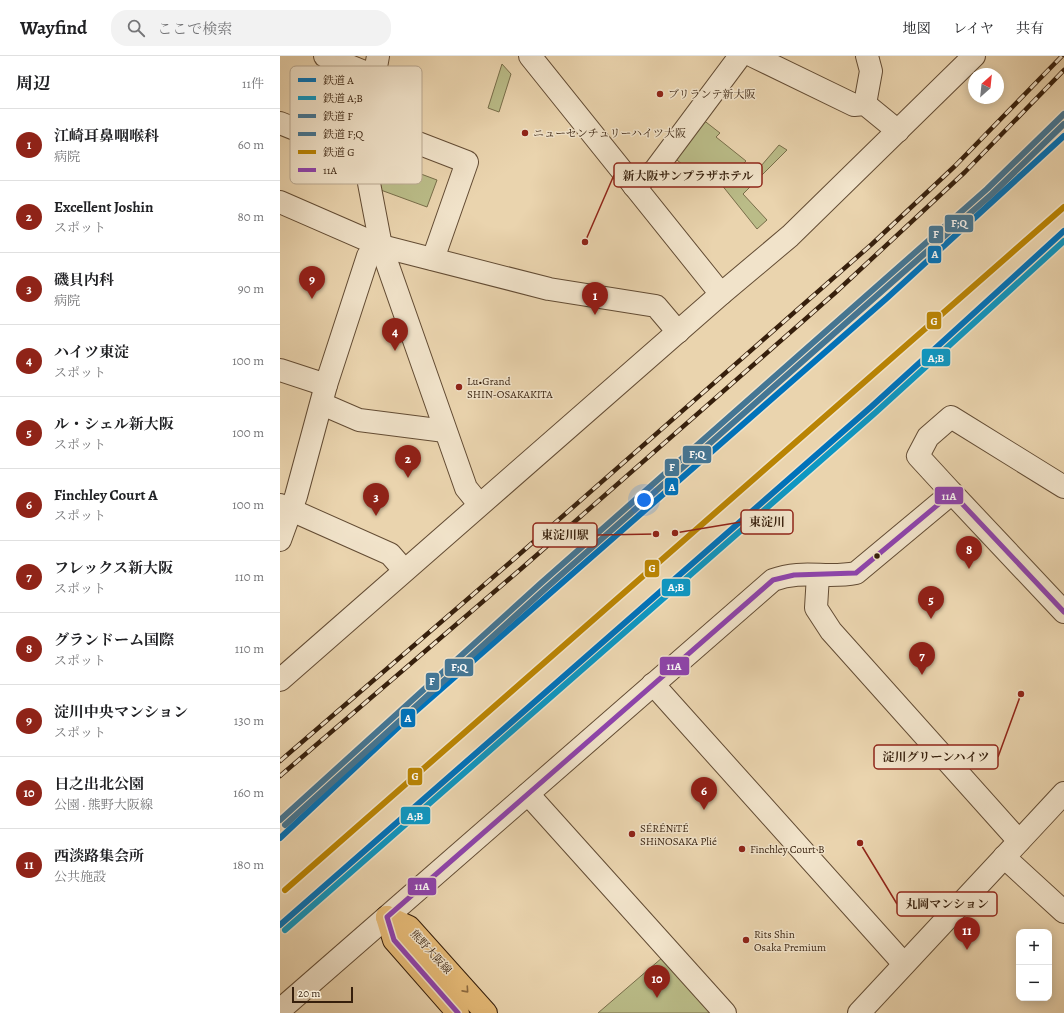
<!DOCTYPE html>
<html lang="ja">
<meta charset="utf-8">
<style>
body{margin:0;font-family:Alegreya,"Noto Serif JP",serif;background:#f2f2f2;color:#202124}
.controls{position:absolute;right:12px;bottom:12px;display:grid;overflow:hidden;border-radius:8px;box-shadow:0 2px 10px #0003}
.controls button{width:36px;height:36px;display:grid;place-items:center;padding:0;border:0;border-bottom:1px solid #e0e0e0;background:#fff;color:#202124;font:20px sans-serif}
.compass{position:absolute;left:688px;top:12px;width:36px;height:36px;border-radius:50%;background:#fff;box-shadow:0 2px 10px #0003;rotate:27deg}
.scale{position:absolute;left:12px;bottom:10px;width:61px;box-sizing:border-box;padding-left:4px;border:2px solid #361f0c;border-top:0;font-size:11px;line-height:14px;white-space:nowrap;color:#361f0c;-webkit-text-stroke:3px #f1e3ca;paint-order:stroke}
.you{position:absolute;left:364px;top:444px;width:14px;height:14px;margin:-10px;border:3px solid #fff;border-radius:50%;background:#1a73e8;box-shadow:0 0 0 6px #1a73e833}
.badge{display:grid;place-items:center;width:26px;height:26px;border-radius:50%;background:#8f2418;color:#fff;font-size:13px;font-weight:700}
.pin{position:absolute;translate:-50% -33px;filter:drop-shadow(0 1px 2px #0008)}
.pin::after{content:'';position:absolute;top:21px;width:14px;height:12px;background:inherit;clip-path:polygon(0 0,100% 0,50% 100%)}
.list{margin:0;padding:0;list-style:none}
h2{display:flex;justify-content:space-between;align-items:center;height:52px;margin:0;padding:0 16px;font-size:17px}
h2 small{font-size:13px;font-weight:400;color:#757577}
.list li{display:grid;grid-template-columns:26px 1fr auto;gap:12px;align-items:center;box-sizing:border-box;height:72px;padding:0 16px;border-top:1px solid #e0e0e0}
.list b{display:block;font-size:15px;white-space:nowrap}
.list p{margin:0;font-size:13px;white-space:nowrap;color:#757577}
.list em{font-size:13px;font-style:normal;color:#757577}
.icon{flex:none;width:22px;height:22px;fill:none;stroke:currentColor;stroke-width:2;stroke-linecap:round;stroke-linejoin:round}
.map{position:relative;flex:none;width:784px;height:957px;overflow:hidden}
header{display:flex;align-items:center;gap:24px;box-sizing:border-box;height:56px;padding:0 20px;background:#fff;border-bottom:1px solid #e0e0e0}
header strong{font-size:19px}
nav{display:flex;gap:22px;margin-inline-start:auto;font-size:14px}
.search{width:280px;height:36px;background:#f2f2f2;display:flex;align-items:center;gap:10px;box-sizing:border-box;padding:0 14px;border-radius:16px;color:#757577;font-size:15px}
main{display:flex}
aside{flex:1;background:#fff}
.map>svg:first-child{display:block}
.green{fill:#babc88;stroke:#786e4a}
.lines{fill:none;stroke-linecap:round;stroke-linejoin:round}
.minor-casing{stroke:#634c34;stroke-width:24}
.major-casing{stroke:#361f0c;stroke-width:24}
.minor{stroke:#f1e3ca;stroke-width:22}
.major{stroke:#e5ba77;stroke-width:22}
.rail-casing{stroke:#361f0c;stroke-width:4.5}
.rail{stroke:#f1e3ca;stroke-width:3;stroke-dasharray:9;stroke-linecap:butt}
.bus-1-casing{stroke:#f1e3ca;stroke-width:8}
.bus-1{stroke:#8e44ad;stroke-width:5}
.rail-1-casing{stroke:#f1e3ca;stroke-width:9}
.rail-2-casing{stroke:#f1e3ca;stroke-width:9}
.rail-3-casing{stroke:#f1e3ca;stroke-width:9}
.rail-4-casing{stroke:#f1e3ca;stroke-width:9}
.rail-5-casing{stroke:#f1e3ca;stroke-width:9}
.rail-1{stroke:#0072ba;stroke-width:6}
.rail-2{stroke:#0e97c2;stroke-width:6}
.rail-3{stroke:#447694;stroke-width:6}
.rail-4{stroke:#447694;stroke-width:6}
.rail-5{stroke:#b98404;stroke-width:6}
.oneway{stroke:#8e6c42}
.poi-dot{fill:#8f2418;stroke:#f1e3ca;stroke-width:1.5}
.bus-dot{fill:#361f0c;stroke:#f1e3ca;stroke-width:1.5}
.labels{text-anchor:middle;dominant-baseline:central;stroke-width:3;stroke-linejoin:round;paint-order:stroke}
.poi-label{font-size:11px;fill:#361f0c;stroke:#f1e3ca;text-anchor:start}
.street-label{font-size:11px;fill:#361f0c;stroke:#f1e3ca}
.key{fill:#f1e3ca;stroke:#b9a891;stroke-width:1}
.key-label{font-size:11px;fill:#361f0c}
.leader{fill:none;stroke:#8f2418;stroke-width:1.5}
.callout-dot{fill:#8f2418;stroke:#f1e3ca;stroke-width:1.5}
.callout{fill:#f1e3ca;stroke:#8f2418;stroke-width:1.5}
.callout-label{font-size:12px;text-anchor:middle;font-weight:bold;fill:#361f0c}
.line-badge{stroke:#f1e3ca;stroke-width:1.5}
.badge-label{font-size:11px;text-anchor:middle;font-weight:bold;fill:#fff}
</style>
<header>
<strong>Wayfind</strong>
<div class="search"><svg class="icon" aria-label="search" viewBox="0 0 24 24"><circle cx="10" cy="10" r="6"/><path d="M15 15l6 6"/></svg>ここで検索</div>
<nav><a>地図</a><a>レイヤ</a><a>共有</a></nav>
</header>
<main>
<aside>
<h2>周辺<small>11件</small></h2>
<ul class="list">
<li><span class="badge">1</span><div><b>江崎耳鼻咽喉科</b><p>病院</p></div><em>60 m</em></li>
<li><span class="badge">2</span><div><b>Excellent Joshin</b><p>スポット</p></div><em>80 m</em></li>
<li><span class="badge">3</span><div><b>磯貝内科</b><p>病院</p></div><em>90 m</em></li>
<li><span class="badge">4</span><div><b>ハイツ東淀</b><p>スポット</p></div><em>100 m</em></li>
<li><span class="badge">5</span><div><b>ル・シェル新大阪</b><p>スポット</p></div><em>100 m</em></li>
<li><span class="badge">6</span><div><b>Finchley Court A</b><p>スポット</p></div><em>100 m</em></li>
<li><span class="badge">7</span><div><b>フレックス新大阪</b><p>スポット</p></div><em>110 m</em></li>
<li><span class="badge">8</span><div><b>グランドーム国際</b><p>スポット</p></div><em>110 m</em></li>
<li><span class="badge">9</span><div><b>淀川中央マンション</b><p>スポット</p></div><em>130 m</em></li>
<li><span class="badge">10</span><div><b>日之出北公園</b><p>公園 · 熊野大阪線</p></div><em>160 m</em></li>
<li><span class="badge">11</span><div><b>西淡路集会所</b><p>公共施設</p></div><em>180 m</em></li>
</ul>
</aside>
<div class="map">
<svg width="784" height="957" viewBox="0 0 784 957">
<rect width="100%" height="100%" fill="#ead4ae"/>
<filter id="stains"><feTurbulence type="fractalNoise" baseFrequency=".005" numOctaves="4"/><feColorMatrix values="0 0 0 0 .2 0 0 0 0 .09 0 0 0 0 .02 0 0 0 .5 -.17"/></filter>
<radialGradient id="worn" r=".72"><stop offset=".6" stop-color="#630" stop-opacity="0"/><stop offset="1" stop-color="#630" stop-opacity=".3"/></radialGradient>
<!-- green -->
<g class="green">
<polygon points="222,8 231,18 219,56 208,52"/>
<polygon points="422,63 440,77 436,81 466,105 463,108 475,117 499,89 507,94 463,138 487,164 477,173 441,128 421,112 416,119 393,101"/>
<polygon points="93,100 157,124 147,151 98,133"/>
<polygon points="383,901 431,957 318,957"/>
</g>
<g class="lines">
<!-- minor casing -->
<g class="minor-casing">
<g id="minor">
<polyline points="45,0 94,20"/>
<polyline points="98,0 86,67 84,101 101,190 186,432 199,448"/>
<polyline points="250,0 441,238"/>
<polyline points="473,0 574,49 585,48 618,75"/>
<polyline points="585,48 591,15 587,0"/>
<polyline points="0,67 84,101"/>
<polyline points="86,67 187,106 153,203"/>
<polyline points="354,130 375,114 460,0"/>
<polyline points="0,146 101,190 269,233 376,250 398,276"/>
<polyline points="0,314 46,329"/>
<polyline points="42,348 79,364 165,375"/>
<polyline points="672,437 638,400 648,381 671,361 784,431"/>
<polyline points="0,449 110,498 124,514"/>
<polyline points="0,484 16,440 46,329 88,200 101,190"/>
<polyline points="538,519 536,552 551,575 739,785"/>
<polyline points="0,624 441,238 510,180 694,0"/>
<polyline points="373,628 624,908"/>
<polyline points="248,738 445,957"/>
<polyline points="724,801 784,856"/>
<path d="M0,954L493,524C523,513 546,523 576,517L672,437L784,556"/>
<polyline points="579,957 784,737"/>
</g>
</g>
<!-- major casing -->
<g class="major-casing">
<g id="major">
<polyline points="107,861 129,871 206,957"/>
<polyline points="107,861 114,884 178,957"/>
</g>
</g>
<!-- minor -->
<use href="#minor" class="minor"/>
<!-- major -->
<use href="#major" class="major"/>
<!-- rail casing -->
<g class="rail-casing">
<g id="rail">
<polyline points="0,705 234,503 592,188 675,110 782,0"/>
<polyline points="0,720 242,512 555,237 685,116 784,14"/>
</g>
</g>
<!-- rail -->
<use href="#rail" class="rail"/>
<!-- bus-1 casing -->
<g class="bus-1-casing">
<polyline id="bus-1" points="178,957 114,884 107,861 493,524 514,519 576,517 672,437 784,556"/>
</g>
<!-- bus-1 -->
<use href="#bus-1" class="bus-1"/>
<!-- rail-1 casing -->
<g class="rail-1-casing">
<g id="rail-1">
<polyline points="0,782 128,662 607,242 784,80"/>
<polyline points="0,869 591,351 784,175"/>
</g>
</g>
<!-- rail-2 casing -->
<g class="rail-2-casing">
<polyline id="rail-2" points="5,874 595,357 784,185"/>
</g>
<!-- rail-3 casing -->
<g class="rail-3-casing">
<polyline id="rail-3" points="0,764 260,528 707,133 784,58"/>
</g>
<!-- rail-4 casing -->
<g class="rail-4-casing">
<polyline id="rail-4" points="5,769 265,533 712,138 784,68"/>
</g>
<!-- rail-5 casing -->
<g class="rail-5-casing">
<polyline id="rail-5" points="5,834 784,151"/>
</g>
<!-- rail-1 -->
<use href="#rail-1" class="rail-1"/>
<!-- rail-2 -->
<use href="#rail-2" class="rail-2"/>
<!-- rail-3 -->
<use href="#rail-3" class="rail-3"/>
<!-- rail-4 -->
<use href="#rail-4" class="rail-4"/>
<!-- rail-5 -->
<use href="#rail-5" class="rail-5"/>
</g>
<!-- one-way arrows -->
<defs><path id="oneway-chevron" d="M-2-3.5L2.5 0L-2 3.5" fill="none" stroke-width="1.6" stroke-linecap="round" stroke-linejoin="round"/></defs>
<use class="oneway" href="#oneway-chevron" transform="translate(186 934) rotate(48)"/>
<!-- markers -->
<g class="poi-dot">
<circle cx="380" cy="38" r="4"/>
<circle cx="245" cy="77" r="4"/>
<circle cx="179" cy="331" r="4"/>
<circle cx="352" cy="778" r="4"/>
<circle cx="462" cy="793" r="4"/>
<circle cx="466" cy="884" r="4"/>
</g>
<circle class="bus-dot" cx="597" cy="500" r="3.5"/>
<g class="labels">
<!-- poi labels -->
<g class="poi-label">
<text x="388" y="38">ブリランテ新大阪</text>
<text x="253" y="77">ニューセンチュリーハイツ大阪</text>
<text x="187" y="325">Lu•Grand<tspan x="187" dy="13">SHIN-OSAKAKITA</tspan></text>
<text x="360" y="772">SÉRÉNiTÉ<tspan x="360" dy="13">SHiNOSAKA Plié</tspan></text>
<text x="470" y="793">Finchley Court B</text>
<text x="474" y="878">Rits Shin<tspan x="474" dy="13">Osaka Premium</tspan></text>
</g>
<!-- street labels -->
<g class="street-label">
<text transform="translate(151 896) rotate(48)">熊野大阪線</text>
</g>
</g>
<!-- legend -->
<rect x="10" y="10" width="132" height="118" rx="6" class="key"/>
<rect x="18" y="22" width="18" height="4" fill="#0072ba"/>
<rect x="18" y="40" width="18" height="4" fill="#0e97c2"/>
<rect x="18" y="58" width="18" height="4" fill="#447694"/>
<rect x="18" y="76" width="18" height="4" fill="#447694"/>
<rect x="18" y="94" width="18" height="4" fill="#b98404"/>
<rect x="18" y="112" width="18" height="4" fill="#8e44ad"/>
<g class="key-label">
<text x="43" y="28">鉄道 A</text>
<text x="43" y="46">鉄道 A;B</text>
<text x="43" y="64">鉄道 F</text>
<text x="43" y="82">鉄道 F;Q</text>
<text x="43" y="100">鉄道 G</text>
<text x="43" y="118">11A</text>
</g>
<!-- callouts -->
<path class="leader" d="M305 186L334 119M395 477L461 466M376 478L317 479M741 638L718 701M580 787L617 848"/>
<g class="callout-dot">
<circle cx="305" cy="186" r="4"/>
<circle cx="395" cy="477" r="4"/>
<circle cx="376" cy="478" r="4"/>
<circle cx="741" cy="638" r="4"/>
<circle cx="580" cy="787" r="4"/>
</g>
<g class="callout">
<rect x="334" y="107" width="148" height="24" rx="4"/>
<rect x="461" y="454" width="52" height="24" rx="4"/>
<rect x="253" y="467" width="64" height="24" rx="4"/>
<rect x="594" y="689" width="124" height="24" rx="4"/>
<rect x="617" y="836" width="100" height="24" rx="4"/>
</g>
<g class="callout-label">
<text x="408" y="124">新大阪サンプラザホテル</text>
<text x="487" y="470">東淀川</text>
<text x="285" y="483">東淀川駅</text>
<text x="656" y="705">淀川グリーンハイツ</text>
<text x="667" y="852">丸岡マンション</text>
</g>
<g class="line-badge">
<rect x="664" y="158" width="30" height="19" rx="4" fill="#447694"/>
<rect x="648" y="169" width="16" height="19" rx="4" fill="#447694"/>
<rect x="647" y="189" width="15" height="19" rx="4" fill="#0072ba"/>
<rect x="646" y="255" width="16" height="19" rx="4" fill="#b98404"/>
<rect x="641" y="292" width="30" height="19" rx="4" fill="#0e97c2"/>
<rect x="402" y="389" width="30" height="19" rx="4" fill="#447694"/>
<rect x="384" y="402" width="16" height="19" rx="4" fill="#447694"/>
<rect x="384" y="421" width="15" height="19" rx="4" fill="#0072ba"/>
<rect x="654" y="430" width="30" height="19" rx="4" fill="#8e44ad"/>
<rect x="364" y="503" width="16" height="19" rx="4" fill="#b98404"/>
<rect x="381" y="522" width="30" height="19" rx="4" fill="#0e97c2"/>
<rect x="379" y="600" width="31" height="20" rx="4" fill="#8e44ad"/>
<rect x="164" y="602" width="30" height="19" rx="4" fill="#447694"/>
<rect x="145" y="616" width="15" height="19" rx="4" fill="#447694"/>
<rect x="120" y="652" width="16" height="20" rx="4" fill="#0072ba"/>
<rect x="127" y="711" width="16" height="19" rx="4" fill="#b98404"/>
<rect x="120" y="750" width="31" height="19" rx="4" fill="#0e97c2"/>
<rect x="127" y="821" width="30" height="19" rx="4" fill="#8e44ad"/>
</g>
<g class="badge-label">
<text x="679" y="171">F;Q</text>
<text x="656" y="182">F</text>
<text x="655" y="202">A</text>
<text x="654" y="269">G</text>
<text x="656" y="306">A;B</text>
<text x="417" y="402">F;Q</text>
<text x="392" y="415">F</text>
<text x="392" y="435">A</text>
<text x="669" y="444">11A</text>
<text x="372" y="516">G</text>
<text x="396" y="535">A;B</text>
<text x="394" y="614">11A</text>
<text x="179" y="615">F;Q</text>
<text x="152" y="629">F</text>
<text x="128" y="666">A</text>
<text x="135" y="724">G</text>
<text x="135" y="764">A;B</text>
<text x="142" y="834">11A</text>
</g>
<rect width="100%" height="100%" filter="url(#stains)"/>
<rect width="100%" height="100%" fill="url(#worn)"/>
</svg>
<div class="controls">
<button>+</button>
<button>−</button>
</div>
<svg class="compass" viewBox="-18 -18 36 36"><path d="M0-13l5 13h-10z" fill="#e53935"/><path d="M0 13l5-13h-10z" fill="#757577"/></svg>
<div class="scale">20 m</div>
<div class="you"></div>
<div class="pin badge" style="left:315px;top:259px">1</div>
<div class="pin badge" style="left:128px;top:422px">2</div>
<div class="pin badge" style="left:96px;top:460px">3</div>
<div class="pin badge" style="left:115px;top:295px">4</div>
<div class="pin badge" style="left:651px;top:563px">5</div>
<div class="pin badge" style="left:424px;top:754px">6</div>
<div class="pin badge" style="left:642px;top:619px">7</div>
<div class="pin badge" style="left:689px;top:513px">8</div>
<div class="pin badge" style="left:32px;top:243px">9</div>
<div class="pin badge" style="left:377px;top:942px">10</div>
<div class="pin badge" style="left:687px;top:894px">11</div>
</div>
</main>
